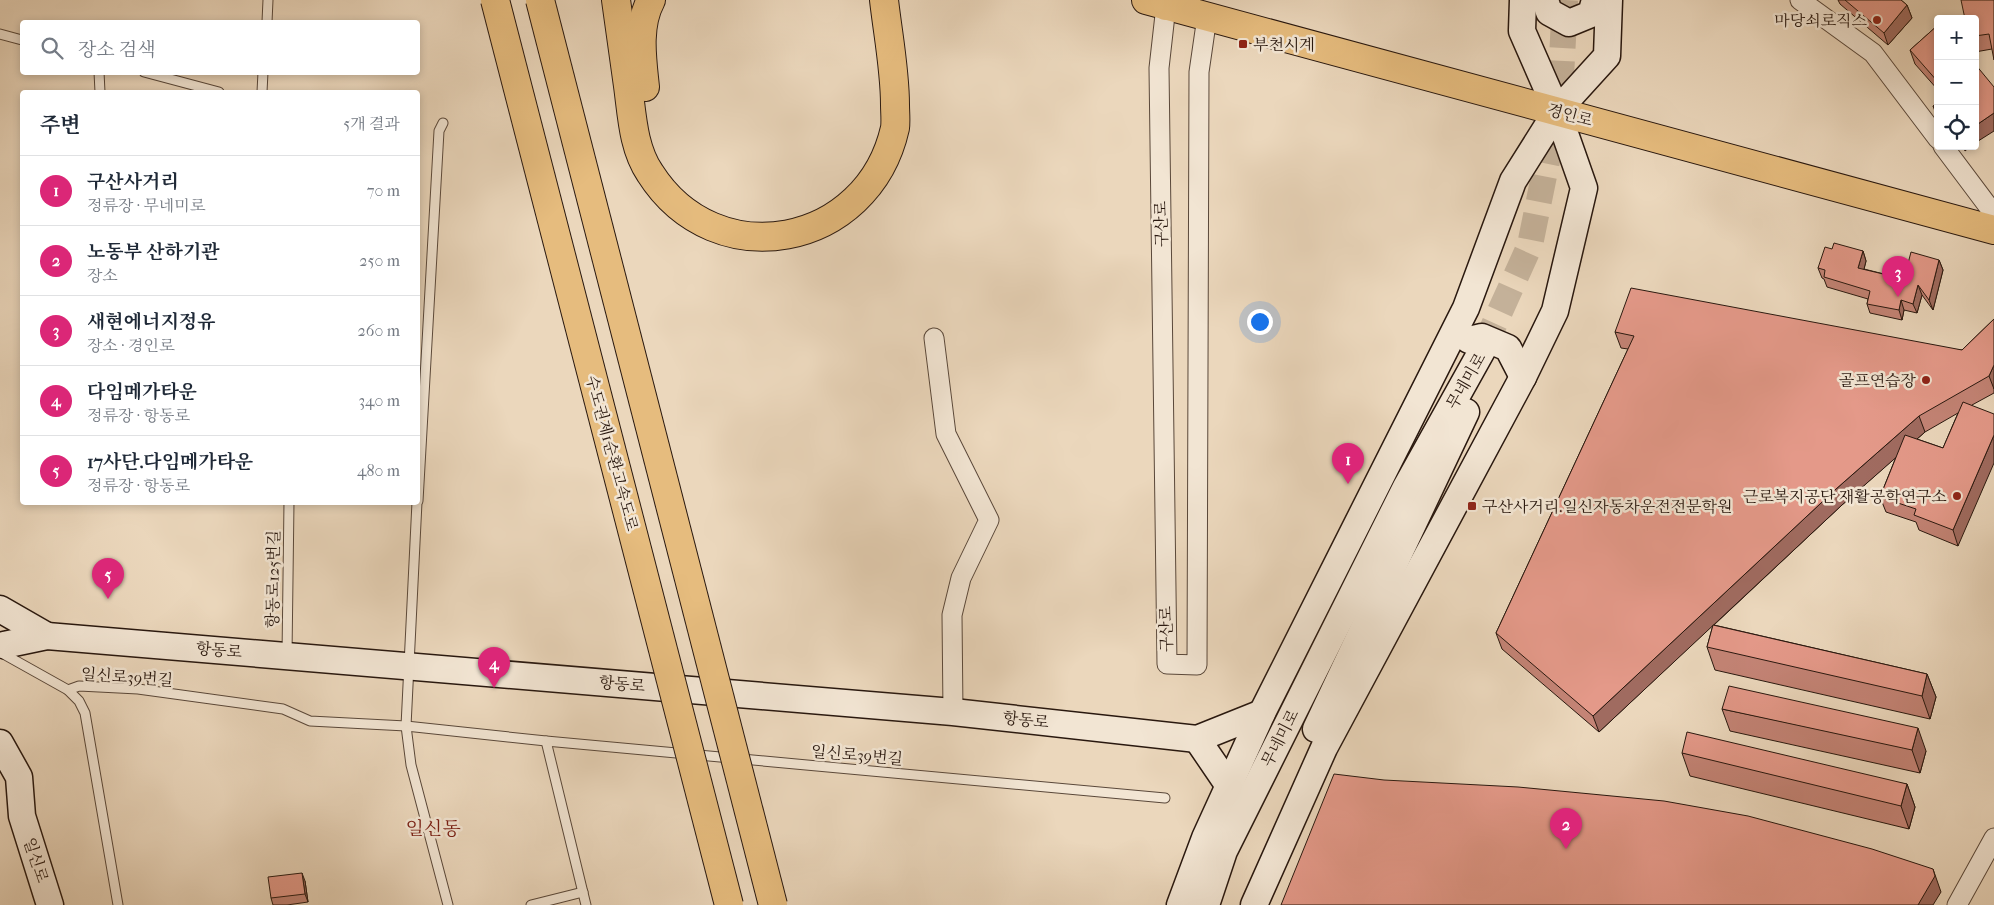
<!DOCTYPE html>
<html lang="ko">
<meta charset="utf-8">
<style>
body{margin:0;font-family:"IM FELL French Canon","Noto Serif KR",serif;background:#f6f6f7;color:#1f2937}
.controls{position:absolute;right:15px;top:15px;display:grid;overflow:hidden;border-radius:5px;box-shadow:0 2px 8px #0003}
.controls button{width:45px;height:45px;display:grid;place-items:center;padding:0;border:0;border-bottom:1px solid #e0e1e3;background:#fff;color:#1f2937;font:25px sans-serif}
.you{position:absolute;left:1259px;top:321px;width:18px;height:18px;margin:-12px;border:4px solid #fff;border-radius:50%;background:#1a73e8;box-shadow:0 0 0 8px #1a73e833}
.badge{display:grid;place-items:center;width:32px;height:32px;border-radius:50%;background:#db2777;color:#fff;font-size:16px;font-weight:700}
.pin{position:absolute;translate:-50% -41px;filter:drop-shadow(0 1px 2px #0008)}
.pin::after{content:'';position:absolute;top:26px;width:18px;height:15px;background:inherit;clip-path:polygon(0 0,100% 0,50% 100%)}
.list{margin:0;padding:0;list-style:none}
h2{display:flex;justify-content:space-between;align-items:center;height:65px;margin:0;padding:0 20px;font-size:21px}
h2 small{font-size:16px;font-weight:400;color:#747a83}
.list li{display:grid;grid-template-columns:32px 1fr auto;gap:15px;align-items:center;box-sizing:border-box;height:70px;padding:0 20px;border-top:1px solid #e0e1e3}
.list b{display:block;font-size:19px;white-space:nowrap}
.list p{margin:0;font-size:16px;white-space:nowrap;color:#747a83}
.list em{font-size:16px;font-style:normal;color:#747a83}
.icon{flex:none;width:28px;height:28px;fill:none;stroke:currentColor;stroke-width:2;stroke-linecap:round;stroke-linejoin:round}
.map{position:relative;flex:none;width:1994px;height:905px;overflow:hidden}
.search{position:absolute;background:#fff;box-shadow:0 2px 8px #0003;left:20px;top:20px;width:400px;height:55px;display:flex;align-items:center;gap:12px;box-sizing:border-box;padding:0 18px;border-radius:5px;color:#747a83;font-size:19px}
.panel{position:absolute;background:#fff;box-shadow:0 2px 8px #0003;left:20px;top:90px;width:400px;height:415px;border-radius:5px}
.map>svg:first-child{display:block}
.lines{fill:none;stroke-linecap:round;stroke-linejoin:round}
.secondary-tunnel{stroke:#c4b199;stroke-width:26;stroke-dasharray:26 13;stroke-linecap:butt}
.lane-casing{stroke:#5a483a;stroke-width:11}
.street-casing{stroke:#5a483a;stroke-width:21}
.secondary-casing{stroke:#29180f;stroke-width:29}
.primary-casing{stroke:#29180f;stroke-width:30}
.highway-casing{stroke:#29180f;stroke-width:30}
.lane{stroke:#f2e5d3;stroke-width:9}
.street{stroke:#f2e5d3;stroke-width:19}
.secondary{stroke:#f2e5d3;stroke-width:26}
.primary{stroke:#e6bc7e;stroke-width:28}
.highway{stroke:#e6bc7e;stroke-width:28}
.highway-bridge-casing{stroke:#29180f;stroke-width:30;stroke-linecap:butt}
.highway-bridge{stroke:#e6bc7e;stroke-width:28}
.wall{fill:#c48476;stroke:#29180f;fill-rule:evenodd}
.shaded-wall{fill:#a06b60;stroke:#29180f}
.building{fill:#e49989;stroke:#29180f}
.poi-dot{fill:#8f2418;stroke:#f2e5d3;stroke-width:2}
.labels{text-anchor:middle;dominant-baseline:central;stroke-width:5;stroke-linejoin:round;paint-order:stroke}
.poi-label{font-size:16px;fill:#29180f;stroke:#f2e5d3;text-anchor:end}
.street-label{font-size:16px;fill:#29180f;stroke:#f2e5d3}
.quarter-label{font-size:19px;fill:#7a1f14;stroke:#f2e5d3}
</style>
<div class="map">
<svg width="1994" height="905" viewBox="0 0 1994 905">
<rect width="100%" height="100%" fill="#ebd7bc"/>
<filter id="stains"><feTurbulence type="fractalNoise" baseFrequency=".004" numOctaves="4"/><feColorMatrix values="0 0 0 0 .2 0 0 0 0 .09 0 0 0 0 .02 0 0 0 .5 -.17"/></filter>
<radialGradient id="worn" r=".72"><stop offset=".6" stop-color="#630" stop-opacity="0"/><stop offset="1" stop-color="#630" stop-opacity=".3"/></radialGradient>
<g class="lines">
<!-- secondary-tunnel -->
<polyline class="secondary-tunnel" points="1484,347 1530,245 1560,97 1565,0"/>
<!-- lane casing -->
<g class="lane-casing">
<g id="lane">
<polyline points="267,22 268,0"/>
<polyline points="0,34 22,40"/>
<polyline points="99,72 100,92"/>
<polyline points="144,72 219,92"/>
<polyline points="262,92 263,72"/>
<polyline points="418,501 439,131 443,123"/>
<polyline points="417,502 406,726 411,765 448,905"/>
<polyline points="0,652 68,690 79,701 85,713 118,905"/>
<polyline points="287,655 289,502"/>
<polyline points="68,690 79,686 138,689 283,709 310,721 406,726 546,741 1165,798"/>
<polyline points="546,741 586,905"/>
<polyline points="531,905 583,892"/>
</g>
</g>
<!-- street casing -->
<g class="street-casing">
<g id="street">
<polyline points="1170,0 1166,6 1159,68 1167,664 1197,665 1199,72 1207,17"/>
<polyline points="1800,0 1873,53 1938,139"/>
<polyline points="1943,146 1994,214"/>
<polyline points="934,338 946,434 989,520 961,578 952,615 953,712"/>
<polyline points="1957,905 1994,838"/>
</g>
</g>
<!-- secondary casing -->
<g class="secondary-casing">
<g id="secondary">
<polyline points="1545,0 1549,12 1569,23 1591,14 1595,0"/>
<polyline points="1469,340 1482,337 1508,348 1523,377"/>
<polyline points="0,609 47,636"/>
<polyline points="4,645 47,636 953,712 1197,739 1262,713"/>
<polyline points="1316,729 1466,412"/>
<polyline points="1197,739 1229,786"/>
<polyline points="0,743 19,777 22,816 50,905"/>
<polyline points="1180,905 1205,838 1262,713 1466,308 1513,181 1557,111 1607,56 1609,0"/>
<polyline points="1206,905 1224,851 1406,487 1484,347"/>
<polyline points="1254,905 1324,748 1523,377 1555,311 1584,188 1557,111 1522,31 1523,0"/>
</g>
</g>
<!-- primary casing -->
<g class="primary-casing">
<polyline id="primary" points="1146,0 1994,230"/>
</g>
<!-- highway casing -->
<g class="highway-casing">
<g id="highway">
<path d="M616,0C620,29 624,57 628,86C632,115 633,148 650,173C716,277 868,248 895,128C896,121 895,112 895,105C895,70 888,35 884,0"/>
<polyline points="1157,0 1166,6"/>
<path d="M645,87C642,59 637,26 651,0"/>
</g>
</g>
<!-- lane -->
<use href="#lane" class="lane"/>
<!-- street -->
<use href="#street" class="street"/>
<!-- secondary -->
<use href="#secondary" class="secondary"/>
<!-- primary -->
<use href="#primary" class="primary"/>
<!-- highway -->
<use href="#highway" class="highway"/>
<!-- highway-bridge casing -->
<g class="highway-bridge-casing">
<g id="highway-bridge">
<polyline points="495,0 729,905"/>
<polyline points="540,0 773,905"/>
</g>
</g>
<!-- highway-bridge -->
<use href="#highway-bridge" class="highway-bridge"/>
</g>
<!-- wall -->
<g class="wall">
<polygon points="1838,0 1901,0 1907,5 1912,18 1888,45 1840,4"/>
<polygon points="1994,0 1992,49 1975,52 1975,19"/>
<polygon points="1938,25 1938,90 1915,64 1910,50"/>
<polygon points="1938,103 1938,119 1933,106"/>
<polygon points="1832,249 1863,251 1866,261 1864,269 1904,279 1939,260 1943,270 1933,310 1922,295 1917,313 1904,310 1902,320 1870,313 1867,304 1868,299 1827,287 1824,279 1822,278 1818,268"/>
<path d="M1994,319V393L1972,405L1958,546L1919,530L1916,522L1886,512L1880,497L1896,457L1842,505L1714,625L1927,674L1936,697L1930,719L1715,670L1707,647L1713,625L1599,732L1502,649L1496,633L1628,349L1621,348L1615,332L1962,350ZM1958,413L1943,448L1917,439L1925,432Z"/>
<polygon points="1722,709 1926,751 1920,773 1730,731"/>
<polygon points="1682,753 1907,784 1915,807 1909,829 1690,776"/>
<polygon points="305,881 308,902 287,905 273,905 271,898"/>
</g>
<!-- shaded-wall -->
<g class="shaded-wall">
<polygon points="1907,5 1912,18 1888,45 1884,33"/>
<polygon points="1994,113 1994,131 1975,143 1975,126"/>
<polygon points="1963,146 1971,146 1965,151"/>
<polygon points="1863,251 1866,261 1862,277 1858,268"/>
<polygon points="1939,260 1943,270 1933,310 1929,300"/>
<polygon points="1918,285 1922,295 1917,313 1913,304"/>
<polygon points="1901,300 1904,310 1902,320 1899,310"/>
<polygon points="1994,365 1994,389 1989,376"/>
<polygon points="1919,416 1925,432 1842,505 1599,732 1593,716 1836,489"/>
<polygon points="1994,435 1994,463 1958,546 1953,530"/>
<polygon points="1927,674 1936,697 1930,719 1922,696"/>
<polygon points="1918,728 1926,751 1920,773 1912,750"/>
<polygon points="1907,784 1915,807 1909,829 1901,806"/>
<polygon points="1933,869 1941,892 1933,905 1918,905"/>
<polygon points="302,873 305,881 308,902 305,894"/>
</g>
<!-- building -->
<g class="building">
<polygon points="1845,0 1901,0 1907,5 1884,33"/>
<polygon points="1961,0 1994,0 1994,60 1989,34 1975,36 1975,19 1965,19"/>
<polygon points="1938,25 1938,82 1910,50"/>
<polygon points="1975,64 1994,87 1994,113 1975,126"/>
<polygon points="1938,103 1938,113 1933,106"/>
<polygon points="1834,243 1863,251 1858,268 1904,279 1911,252 1939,260 1929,300 1918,285 1913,304 1901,300 1899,310 1867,304 1870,291 1824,277 1825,270 1818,268 1825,247 1832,249"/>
<polygon points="1631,288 1962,350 1994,319 1994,365 1989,376 1919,416 1836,489 1593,716 1496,633 1634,336 1615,332"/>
<polygon points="1963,402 1994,414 1994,435 1953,530 1914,515 1916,509 1880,497 1905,435 1943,448"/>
<polygon points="1713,625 1927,674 1922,696 1707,647"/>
<polygon points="1729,686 1918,728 1912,750 1722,709"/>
<polygon points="1687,732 1907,784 1901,806 1682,753"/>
<polygon points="1334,774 1384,780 1518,787 1664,801 1748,816 1872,849 1933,869 1935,876 1918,905 1281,905"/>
<polygon points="302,873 305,894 271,898 268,877"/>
</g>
<!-- markers -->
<g class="poi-dot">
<circle cx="1877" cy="20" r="5"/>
<rect x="1238" y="39" width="10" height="10" rx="2.5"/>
<circle cx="1926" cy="380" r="5"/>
<circle cx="1957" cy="496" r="5"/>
<rect x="1467" y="501" width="10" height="10" rx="2.5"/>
</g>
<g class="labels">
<!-- poi labels -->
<g class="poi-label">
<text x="1867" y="20">마당쇠로직스</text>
<text x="1253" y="44" text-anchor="start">부천시계</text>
<text x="1916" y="380">골프연습장</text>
<text x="1947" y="496">근로복지공단 재활공학연구소</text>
<text x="1482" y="506" text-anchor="start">구산사거리.일신자동차운전전문학원</text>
</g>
<!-- street labels -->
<g class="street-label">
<text transform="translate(1570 115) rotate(15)">경인로</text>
<text transform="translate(1161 224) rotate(-91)">구산로</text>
<text transform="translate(1466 381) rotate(-60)">무네미로</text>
<text transform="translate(612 453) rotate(75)">수도권제1순환고속도로</text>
<text transform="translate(273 579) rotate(-89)">항동로125번길</text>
<text transform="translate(1166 629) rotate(-91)">구산로</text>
<text transform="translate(219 650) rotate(5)">항동로</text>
<text transform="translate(127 677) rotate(4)">일신로39번길</text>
<text transform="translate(622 684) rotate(5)">항동로</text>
<text transform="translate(1026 720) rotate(6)">항동로</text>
<text transform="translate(1280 738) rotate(-63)">무네미로</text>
<text transform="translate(857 755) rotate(5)">일신로39번길</text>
<text transform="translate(36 860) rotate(72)">일신로</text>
</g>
<!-- quarter labels -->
<g class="quarter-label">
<text x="433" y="829">일신동</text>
</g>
</g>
<rect width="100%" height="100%" filter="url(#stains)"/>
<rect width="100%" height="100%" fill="url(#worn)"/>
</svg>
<div class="controls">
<button>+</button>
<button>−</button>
<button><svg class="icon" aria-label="locate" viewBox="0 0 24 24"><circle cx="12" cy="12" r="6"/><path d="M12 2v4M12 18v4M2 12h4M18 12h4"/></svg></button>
</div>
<div class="you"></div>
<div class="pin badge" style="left:1348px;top:484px">1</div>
<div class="pin badge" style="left:1566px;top:849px">2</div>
<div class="pin badge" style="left:1898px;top:297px">3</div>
<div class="pin badge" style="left:494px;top:688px">4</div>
<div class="pin badge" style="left:108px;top:599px">5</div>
<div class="search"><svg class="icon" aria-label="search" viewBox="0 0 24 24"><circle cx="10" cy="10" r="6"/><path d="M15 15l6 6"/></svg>장소 검색</div>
<section class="panel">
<h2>주변<small>5개 결과</small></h2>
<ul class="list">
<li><span class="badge">1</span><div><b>구산사거리</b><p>정류장 · 무네미로</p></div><em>70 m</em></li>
<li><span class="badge">2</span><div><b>노동부 산하기관</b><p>장소</p></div><em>250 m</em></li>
<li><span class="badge">3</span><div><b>새현에너지정유</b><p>장소 · 경인로</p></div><em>260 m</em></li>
<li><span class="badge">4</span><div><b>다임메가타운</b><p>정류장 · 항동로</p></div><em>340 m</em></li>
<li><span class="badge">5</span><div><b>17사단.다임메가타운</b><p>정류장 · 항동로</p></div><em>480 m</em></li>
</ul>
</section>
</div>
